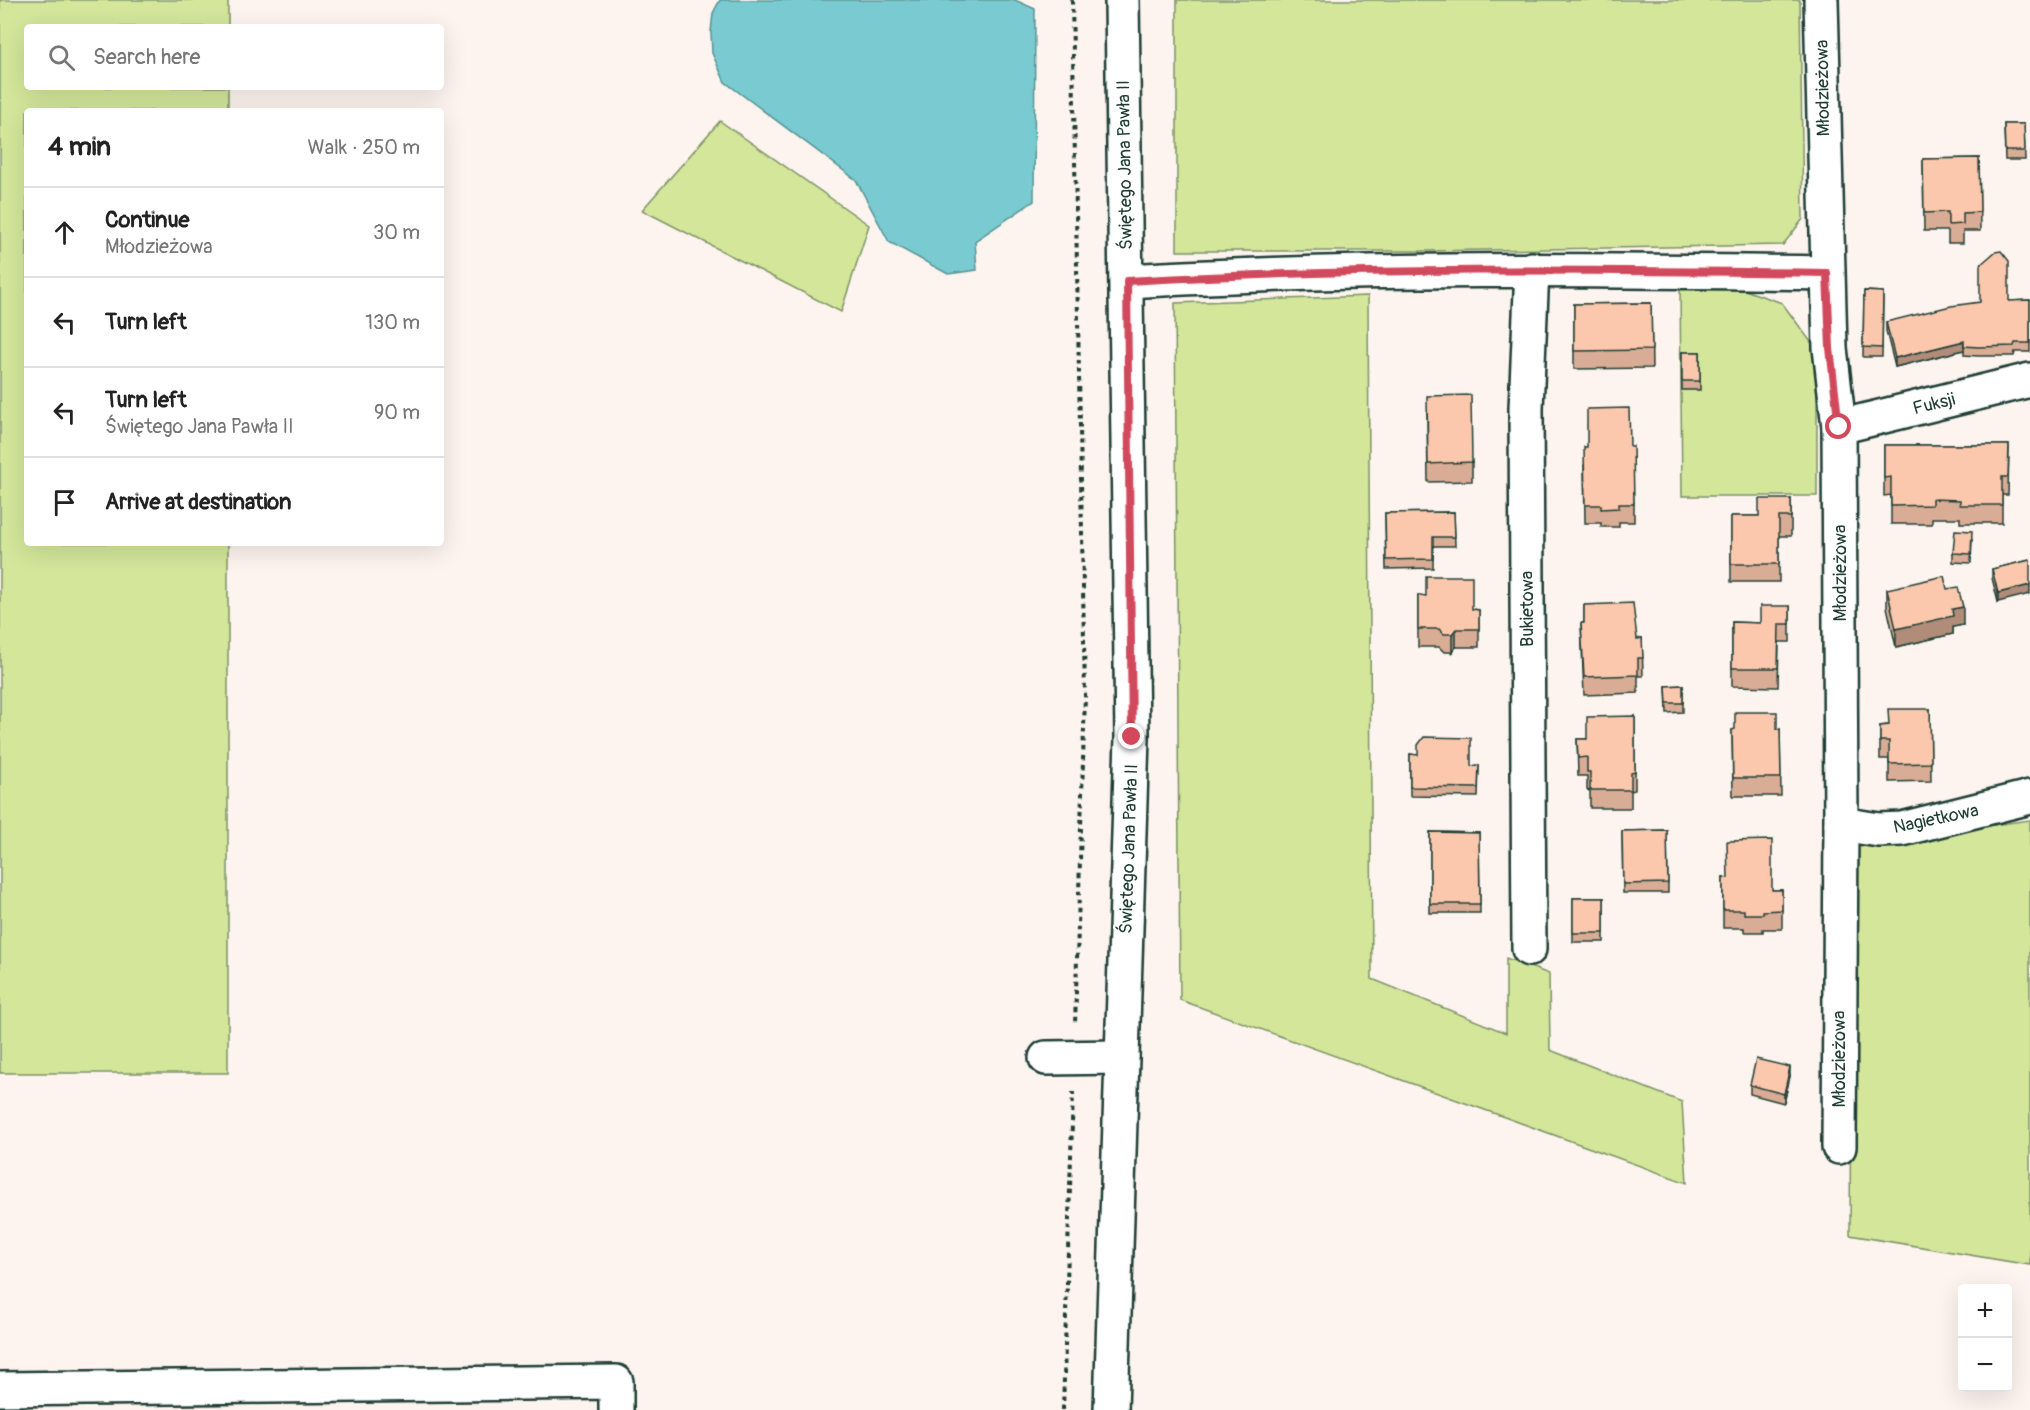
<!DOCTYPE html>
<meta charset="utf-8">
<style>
body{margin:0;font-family:Pangolin,sans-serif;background:#f6f6f6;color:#222}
.controls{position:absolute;right:18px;bottom:18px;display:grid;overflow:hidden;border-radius:6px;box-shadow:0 6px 24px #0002}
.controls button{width:54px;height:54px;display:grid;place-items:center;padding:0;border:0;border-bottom:2px solid #e0e0e0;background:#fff;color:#222;font:30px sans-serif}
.stop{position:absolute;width:18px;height:18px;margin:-14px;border:4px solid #d1495b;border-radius:50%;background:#fff}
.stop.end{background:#d1495b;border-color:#fff;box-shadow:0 2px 6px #0008}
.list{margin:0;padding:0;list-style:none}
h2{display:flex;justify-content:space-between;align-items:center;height:78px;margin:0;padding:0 24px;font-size:26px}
h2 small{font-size:20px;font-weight:400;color:#767676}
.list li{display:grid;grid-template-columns:39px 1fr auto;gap:18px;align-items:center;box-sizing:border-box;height:90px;padding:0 24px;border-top:2px solid #e0e0e0}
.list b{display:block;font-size:22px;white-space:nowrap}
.list p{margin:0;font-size:20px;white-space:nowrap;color:#767676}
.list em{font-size:20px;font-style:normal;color:#767676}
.icon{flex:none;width:33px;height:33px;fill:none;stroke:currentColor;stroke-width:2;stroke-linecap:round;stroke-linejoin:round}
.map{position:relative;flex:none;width:2030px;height:1410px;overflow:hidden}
.search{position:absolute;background:#fff;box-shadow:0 6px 24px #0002;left:24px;top:24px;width:420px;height:66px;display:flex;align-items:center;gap:15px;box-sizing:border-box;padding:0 21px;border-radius:6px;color:#767676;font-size:22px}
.panel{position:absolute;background:#fff;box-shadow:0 6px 24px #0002;left:24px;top:108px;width:420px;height:438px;border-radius:6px}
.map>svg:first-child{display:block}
.green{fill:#d4e69a;stroke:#7a9267;stroke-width:1.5}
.water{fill:#79cbd1;stroke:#559292;stroke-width:1.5}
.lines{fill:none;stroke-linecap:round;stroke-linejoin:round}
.minor-casing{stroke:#1f3d34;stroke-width:38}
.path{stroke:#1f3d34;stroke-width:4;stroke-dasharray:4.5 4.5;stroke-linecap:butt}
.minor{stroke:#fff;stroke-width:33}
.wall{fill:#d9ac95;stroke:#1f3d34;stroke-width:1.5}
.shaded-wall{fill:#b08c79;stroke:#1f3d34;stroke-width:1.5}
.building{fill:#fcc8ad;stroke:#1f3d34;stroke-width:1.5}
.route{stroke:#d1495b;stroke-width:8}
.labels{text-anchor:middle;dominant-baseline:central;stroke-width:4.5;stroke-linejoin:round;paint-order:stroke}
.street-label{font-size:18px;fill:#1f3d34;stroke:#fff}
</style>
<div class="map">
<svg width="2030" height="1410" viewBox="0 0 2030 1410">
<rect width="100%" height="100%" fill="#fef4ef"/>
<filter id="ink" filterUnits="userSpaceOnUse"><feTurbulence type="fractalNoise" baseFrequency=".0167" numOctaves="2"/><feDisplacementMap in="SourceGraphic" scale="12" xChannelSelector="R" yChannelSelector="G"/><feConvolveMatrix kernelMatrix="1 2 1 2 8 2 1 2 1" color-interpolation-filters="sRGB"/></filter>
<g filter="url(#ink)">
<!-- green -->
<g class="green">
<polygon points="0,0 228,0 228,27 27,27 27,87 228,87 228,111 27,111 27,543 228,543 228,1073 0,1073"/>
<polygon points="1177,0 1800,0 1803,219 1783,245 1423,251 1177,251"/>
<polygon points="720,121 869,225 841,312 642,210"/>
<polygon points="1736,287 1782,303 1814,346 1817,362 1817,496 1682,496 1680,288"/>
<polygon points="1368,296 1372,979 1506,1033 1506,958 1549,974 1550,1050 1682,1102 1687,1183 1180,1000 1175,303"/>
<polygon points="2030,820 2030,1265 1850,1235 1852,844"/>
</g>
<!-- water -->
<polygon class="water" points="720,0 1015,0 1035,9 1034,201 975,241 977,270 948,274 889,242 856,180 725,82 712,53 711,32 713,13"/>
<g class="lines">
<!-- minor casing -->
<g class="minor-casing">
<g id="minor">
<polyline points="1821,0 1830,348 1839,427 1841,824 1839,1147"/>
<path d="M1127,281C1360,267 1594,270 1827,273"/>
<polyline points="1839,427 2030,380"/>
<polyline points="1841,824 1879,830 1902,829 2030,797"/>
<polyline points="1529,949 1526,408 1532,269"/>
<polyline points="1046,1058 1122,1057"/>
<polyline points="0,1389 616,1382 616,1410"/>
<polyline points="1111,1410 1132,737 1122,0"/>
</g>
</g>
<!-- path -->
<g class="path">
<polyline points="1072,0 1085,695 1075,1025"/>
<polyline points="1063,1410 1073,1092"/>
</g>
<!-- minor -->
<use href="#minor" class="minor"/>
</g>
<!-- wall -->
<g class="wall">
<polygon points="2004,124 2024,124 2025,160 2005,160"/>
<polygon points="1979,158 1980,231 1963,231 1963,243 1948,243 1948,231 1924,231 1923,159"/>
<polygon points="1864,291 1883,292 1882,357 1863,357"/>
<polygon points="2030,300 2030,352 2015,352 2014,356 1978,356 1964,355 1964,350 1895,367 1886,331 1886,322 2009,301"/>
<polygon points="1651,303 1652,368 1574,369 1574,304"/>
<rect x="1682" y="352" width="18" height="38"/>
<polygon points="1427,414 1472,462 1472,481 1428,482"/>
<polygon points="1884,445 2009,445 2008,495 2002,495 2002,523 1960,523 1960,518 1932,518 1932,524 1891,524 1891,495 1884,496"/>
<polygon points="1630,446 1634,504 1634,522 1619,522 1619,527 1601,527 1601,523 1585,523 1584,465"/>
<polygon points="1791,499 1791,536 1779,536 1779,582 1731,582 1731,516 1759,516"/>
<polygon points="1454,512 1455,546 1433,546 1433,568 1386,569 1385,513"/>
<polygon points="1972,540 1971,563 1953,562 1953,553"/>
<polygon points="2030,560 1998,602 1992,578 1992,569"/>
<polygon points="1887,589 1947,589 1963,625 1953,627 1953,634 1896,647 1887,607"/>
<polygon points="1418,595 1426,596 1472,609 1479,610 1479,647 1456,647 1452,652 1444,652 1439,647 1418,647"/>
<polygon points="1584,605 1637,639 1642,638 1643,676 1638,676 1638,693 1584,695 1581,623 1584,623"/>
<polygon points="1790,606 1790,642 1779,642 1778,687 1732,686 1732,622 1760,623"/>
<polygon points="1683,685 1683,712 1667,713 1666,686"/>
<polygon points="1930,709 1931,781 1889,782 1889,759 1880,759 1880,726 1888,725"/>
<polygon points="1635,716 1635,790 1631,791 1631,808 1590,808 1590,791 1587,790 1587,776 1578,776 1577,739 1587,739"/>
<polygon points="1780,729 1781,796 1733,796 1732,730"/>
<polygon points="1410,754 1471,766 1479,765 1478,797 1410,796"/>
<polygon points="1667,830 1668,893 1623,893 1622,831"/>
<polygon points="1430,832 1479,833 1480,913 1430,913"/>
<polygon points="1723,877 1772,890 1782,890 1782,929 1763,929 1763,932 1744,932 1744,928 1723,928"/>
<rect x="1573" y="898" width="31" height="44"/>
<polygon points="1790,1076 1784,1103 1750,1094 1750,1085"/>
</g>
<!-- shaded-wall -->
<g class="shaded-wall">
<polygon points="1964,341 1964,350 1895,367 1895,358"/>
<polygon points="2030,585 2030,594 1998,602 1998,593"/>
<polygon points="1963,607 1963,625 1953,627 1953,634 1896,647 1896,629 1952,609"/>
<polygon points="1456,629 1456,647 1452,652 1452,634"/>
<polygon points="1790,1067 1790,1076 1784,1103 1784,1094"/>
</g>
<!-- building -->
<g class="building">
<polygon points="2004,124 2024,124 2025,151 2005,151"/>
<polygon points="1979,158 1980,212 1963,213 1963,224 1948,225 1948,212 1924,213 1923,159"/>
<polygon points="2001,251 2009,261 2009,301 2030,300 2030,343 2015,343 2014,346 1978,347 1964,346 1964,341 1895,358 1886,322 1951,306 1980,302 1980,265 1995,252"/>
<polygon points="1864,291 1883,292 1882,348 1863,347"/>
<polygon points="1651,303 1652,350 1574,351 1574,304"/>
<rect x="1682" y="352" width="18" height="29"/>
<polygon points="1471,395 1472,462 1428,464 1427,396"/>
<polygon points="1629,408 1630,446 1633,446 1634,504 1619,504 1619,508 1601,509 1601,505 1585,505 1584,447 1587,447 1587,409"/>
<polygon points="1884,445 2009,445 2008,477 2002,477 2002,505 1960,505 1960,500 1932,499 1932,505 1891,506 1891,477 1884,478"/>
<polygon points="1759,499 1791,499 1791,517 1779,517 1779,564 1731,564 1731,516 1759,516"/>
<polygon points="1454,512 1455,537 1433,537 1433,559 1386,560 1385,513"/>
<polygon points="1955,530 1972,531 1971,554 1953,553"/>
<polygon points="2030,560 2030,585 1998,593 1992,569"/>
<polygon points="1426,576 1472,576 1472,609 1479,610 1479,629 1456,629 1452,634 1444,634 1439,629 1418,629 1418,595 1426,596"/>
<polygon points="1944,576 1947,589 1958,587 1963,607 1952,609 1953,616 1896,629 1887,589"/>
<polygon points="1633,603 1637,639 1642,638 1643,658 1638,658 1638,675 1584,677 1581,623 1584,623 1584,605"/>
<polygon points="1760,606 1790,606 1790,624 1779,624 1778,668 1732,668 1732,622 1760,623"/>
<polygon points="1683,685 1683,703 1667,703 1666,686"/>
<polygon points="1888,709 1930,709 1931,763 1889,764 1889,741 1880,741 1880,726 1889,725"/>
<polygon points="1735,712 1777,712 1777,729 1780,729 1781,778 1733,778 1732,730 1735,729"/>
<polygon points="1635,716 1635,772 1631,773 1631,790 1590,790 1590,772 1587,772 1587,757 1578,758 1577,739 1587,739 1587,717"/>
<polygon points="1424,737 1471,738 1471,766 1479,765 1478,788 1410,787 1410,754 1418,755 1418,745"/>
<polygon points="1667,830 1668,883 1623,884 1622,831"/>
<polygon points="1430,832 1479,833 1480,904 1430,904"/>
<polygon points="1772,840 1772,890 1782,890 1782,910 1763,911 1763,914 1744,914 1744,910 1723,910 1723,877 1728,878 1727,841"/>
<rect x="1573" y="898" width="31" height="35"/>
<polygon points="1756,1059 1790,1067 1784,1094 1750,1085"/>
</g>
</g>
<g class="lines" filter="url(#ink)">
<!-- route -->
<path class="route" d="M1132,737L1127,281C1360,267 1594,270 1827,273L1830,348L1839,427"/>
</g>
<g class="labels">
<!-- street labels -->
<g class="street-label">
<text transform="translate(1823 88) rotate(-91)">Młodzieżowa</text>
<text transform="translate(1125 165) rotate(-91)">Świętego Jana Pawła II</text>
<text transform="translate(1934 404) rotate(-14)">Fuksji</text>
<text transform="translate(1840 573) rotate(-90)">Młodzieżowa</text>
<text transform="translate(1527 609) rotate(-90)">Bukietowa</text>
<text transform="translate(1936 819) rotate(-12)">Nagietkowa</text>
<text transform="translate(1129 849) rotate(-88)">Świętego Jana Pawła II</text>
<text transform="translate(1839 1059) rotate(-90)">Młodzieżowa</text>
</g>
</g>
</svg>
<div class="controls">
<button>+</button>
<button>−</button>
</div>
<div class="stop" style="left:1839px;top:427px"></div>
<div class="stop end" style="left:1132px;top:737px"></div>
<div class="search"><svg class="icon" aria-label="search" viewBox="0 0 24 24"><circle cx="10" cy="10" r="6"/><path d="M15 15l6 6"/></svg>Search here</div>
<section class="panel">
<h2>4 min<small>Walk · 250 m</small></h2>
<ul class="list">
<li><svg class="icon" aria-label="ahead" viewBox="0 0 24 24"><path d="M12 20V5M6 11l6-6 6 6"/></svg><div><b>Continue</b><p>Młodzieżowa</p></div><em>30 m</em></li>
<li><svg class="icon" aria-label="left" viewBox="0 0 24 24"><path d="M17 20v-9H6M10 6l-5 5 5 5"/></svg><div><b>Turn left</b></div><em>130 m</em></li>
<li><svg class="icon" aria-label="left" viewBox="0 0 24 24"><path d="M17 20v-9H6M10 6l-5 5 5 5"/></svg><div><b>Turn left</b><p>Świętego Jana Pawła II</p></div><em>90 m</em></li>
<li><svg class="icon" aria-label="arrive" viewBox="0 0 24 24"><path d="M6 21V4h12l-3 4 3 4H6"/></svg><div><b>Arrive at destination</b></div></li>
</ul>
</section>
</div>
